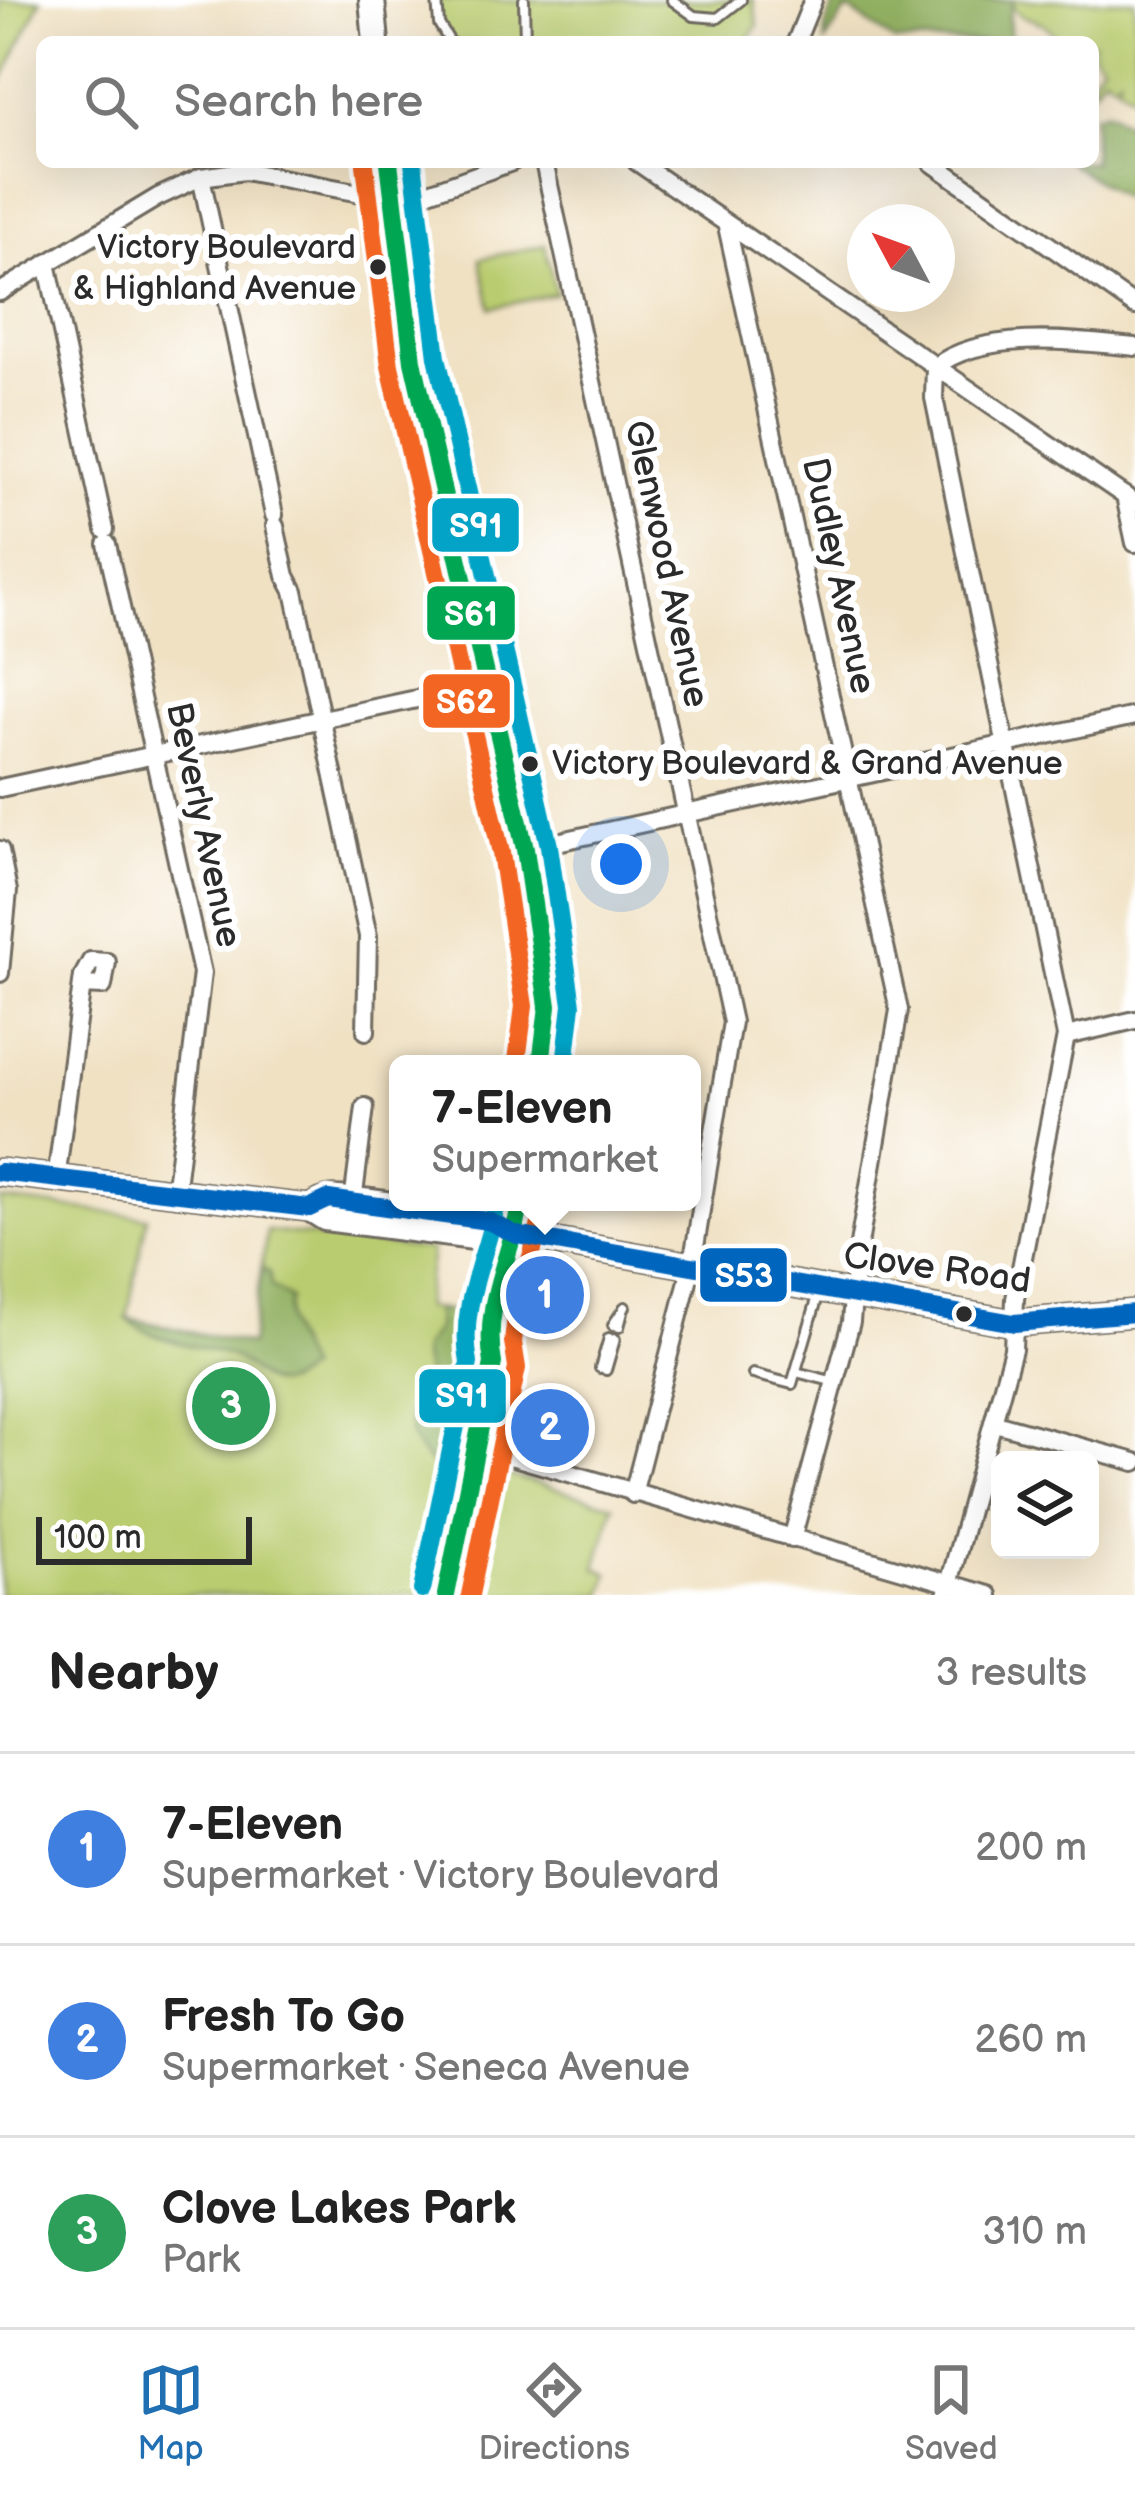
<!DOCTYPE html>
<meta charset="utf-8">
<style>
body{margin:0;font-family:"Balsamiq Sans",sans-serif;background:#f6f6f6;color:#222}
.controls{position:absolute;right:36px;bottom:36px;display:grid;overflow:hidden;border-radius:18px;box-shadow:0 12px 48px #0002}
.controls button{width:108px;height:108px;display:grid;place-items:center;padding:0;border:0;border-bottom:3px solid #e0e0e0;background:#fff;color:#222;font:60px sans-serif}
.compass{position:absolute;left:847px;top:204px;width:108px;height:108px;border-radius:50%;background:#fff;box-shadow:0 12px 48px #0002;rotate:311deg}
.scale{position:absolute;left:36px;bottom:30px;width:216px;box-sizing:border-box;padding-left:12px;border:6px solid #2b2b2b;border-top:0;font-size:33px;line-height:42px;white-space:nowrap;color:#2b2b2b;-webkit-text-stroke:9px #fff;paint-order:stroke}
.you{position:absolute;left:621px;top:864px;width:42px;height:42px;margin:-30px;border:9px solid #fff;border-radius:50%;background:#1a73e8;box-shadow:0 0 0 18px #1a73e833}
.badge{display:grid;place-items:center;width:78px;height:78px;border-radius:50%;background:#1f6fb2;color:#fff;font-size:39px;font-weight:700}
.pin{position:absolute;translate:-50% -50%;border:6px solid #fff;box-shadow:0 3px 12px #0006}
.popup{position:absolute;left:389px;top:1055px;width:312px;height:156px;box-sizing:border-box;display:grid;place-content:center;border-radius:18px;background:#fff;filter:drop-shadow(0 3px 9px #0005);font-size:39px;white-space:nowrap;color:#767676}
.popup b{font-size:45px;color:#222}
.popup::after{content:'';position:absolute;left:50%;top:100%;margin-left:-24px;border:24px solid transparent;border-top-color:#fff}
.list{margin:0;padding:0;list-style:none}
h2{display:flex;justify-content:space-between;align-items:center;height:156px;margin:0;padding:0 48px;font-size:51px}
h2 small{font-size:39px;font-weight:400;color:#767676}
.list li{display:grid;grid-template-columns:78px 1fr auto;gap:36px;align-items:center;box-sizing:border-box;height:192px;padding:0 48px;border-top:3px solid #e0e0e0}
.list b{display:block;font-size:45px;white-space:nowrap}
.list p{margin:0;font-size:39px;white-space:nowrap;color:#767676}
.list em{font-size:39px;font-style:normal;color:#767676}
.icon{flex:none;width:66px;height:66px;fill:none;stroke:currentColor;stroke-width:2;stroke-linecap:round;stroke-linejoin:round}
.map{position:relative;flex:none;width:1135px;height:1595px;overflow:hidden}
.search{position:absolute;background:#fff;box-shadow:0 12px 48px #0002;left:36px;right:36px;top:36px;height:132px;display:flex;align-items:center;gap:30px;box-sizing:border-box;padding:0 42px;border-radius:18px;color:#767676;font-size:45px}
.sheet{height:732px;background:#fff}
nav{display:flex;justify-content:space-around;align-items:center;box-sizing:border-box;height:168px;border-top:3px solid #e0e0e0;background:#fff;font-size:33px;color:#767676}
nav a{display:grid;justify-items:center;gap:6px}
nav .on{color:#1f6fb2}
.map>svg:first-child{display:block}
.green{fill:#b9cc6f;stroke:#727c4d;stroke-width:3}
.forest{fill:#92b062;stroke:#5e6e46;stroke-width:3}
.lines{fill:none;stroke-linecap:round;stroke-linejoin:round}
.lane-casing{stroke:#706b60;stroke-width:14}
.street-casing{stroke:#706b60;stroke-width:22}
.secondary-casing{stroke:#706b60;stroke-width:30}
.lane{stroke:#fff;stroke-width:8}
.street{stroke:#fff;stroke-width:16}
.secondary{stroke:#fff;stroke-width:24}
.bus-1-casing{stroke:#fff;stroke-width:27}
.bus-2-casing{stroke:#fff;stroke-width:27}
.bus-3-casing{stroke:#fff;stroke-width:27}
.bus-4-casing{stroke:#fff;stroke-width:27}
.bus-1{stroke:#00a651;stroke-width:18}
.bus-2{stroke:#f26522;stroke-width:18}
.bus-3{stroke:#02a3c6;stroke-width:18}
.bus-4{stroke:#0065bd;stroke-width:18}
.bus-dot{fill:#2b2b2b;stroke:#fff;stroke-width:4.5}
.labels{text-anchor:middle;dominant-baseline:central;stroke-width:12;stroke-linejoin:round;paint-order:stroke}
.bus-label{font-size:33px;fill:#2b2b2b;stroke:#fff;text-anchor:end}
.street-label{font-size:36px;fill:#2b2b2b;stroke:#fff}
.line-badge{stroke:#fff;stroke-width:4.5}
.badge-label{font-size:33px;text-anchor:middle;font-weight:bold;fill:#fff}
</style>
<div class="map">
<svg width="1135" height="1595" viewBox="0 0 1135 1595">
<rect width="100%" height="100%" fill="#fff"/>
<filter id="ink" filterUnits="userSpaceOnUse"><feTurbulence type="fractalNoise" baseFrequency=".00833" numOctaves="2"/><feDisplacementMap in="SourceGraphic" scale="24" xChannelSelector="R" yChannelSelector="G"/><feConvolveMatrix kernelMatrix="1 2 1 2 8 2 1 2 1" color-interpolation-filters="sRGB"/></filter>
<filter id="wash" filterUnits="userSpaceOnUse"><feTurbulence type="fractalNoise" baseFrequency=".004" numOctaves="4" result="noise"/><feDisplacementMap in="SourceGraphic" scale="48" xChannelSelector="R" yChannelSelector="G"/><feGaussianBlur stdDeviation="2.7" result="paint"/><feColorMatrix in="noise" values="0 0 0 0 0 0 0 0 0 0 0 0 0 0 0 0 0 1.4 0 .05"/><feComposite in="paint" operator="in"/></filter>
<g filter="url(#wash)">
<rect width="100%" height="100%" fill="#f0e1c3"/>
<!-- green -->
<g class="green">
<polygon points="0,0 41,0 0,85"/>
<polygon points="431,0 753,0 758,25 747,42 443,42"/>
<polygon points="1013,0 1135,0 1135,97 1117,84 1121,75 1114,82 1104,75 1093,90 1093,78 1102,63 1093,53 1093,42 1063,42 1044,24 1020,15 1012,5"/>
<polygon points="545,245 556,294 491,308 480,259"/>
<polygon points="0,1200 147,1217 127,1318 250,1345 267,1231 432,1250 424,1308 479,1314 425,1595 0,1595"/>
<polygon points="497,1472 614,1505 596,1568 609,1573 603,1595 477,1595 486,1547 480,1546 493,1474"/>
</g>
<!-- forest -->
<g class="forest">
<polygon points="836,0 1013,0 1009,19 1011,42 895,42 851,11 846,11 825,42 825,29"/>
<polygon points="1108,111 1126,124 1132,117 1135,119 1135,206 1068,162 1093,162 1093,115"/>
<path d="M262,1268L269,1272L271,1286L290,1299C280,1325 297,1345 307,1369C301,1376 285,1386 274,1384C259,1382 248,1364 234,1358C198,1344 157,1344 126,1318L250,1345Z"/>
<path d="M435,1310L479,1314L450,1466L445,1471H439C400,1436 404,1424 424,1378C429,1367 421,1361 423,1350C424,1342 435,1334 438,1325Z"/>
</g>
</g>
<g filter="url(#ink)">
<g class="lines">
<!-- lane casing -->
<g class="lane-casing">
<g id="lane">
<polyline points="437,0 439,24 450,42"/>
<polyline points="524,0 525,42"/>
<polyline points="672,0 694,16 718,18 741,0"/>
<polyline points="613,1325 625,1307"/>
<polyline points="619,1327 624,1308"/>
<polyline points="600,1368 609,1338"/>
<polyline points="606,1370 615,1339"/>
<polyline points="796,1372 835,1382"/>
<polyline points="753,1374 792,1384 818,1296"/>
<polyline points="513,1424 522,1369"/>
</g>
</g>
<!-- street casing -->
<g class="street-casing">
<g id="street">
<polyline points="796,42 813,0"/>
<polyline points="544,162 732,1022 692,1265 633,1494"/>
<polyline points="637,162 1135,503"/>
<polyline points="931,162 1135,306"/>
<polyline points="201,177 274,515"/>
<polyline points="727,226 899,1010 856,1262 851,1322 792,1539"/>
<polyline points="47,263 105,530"/>
<polyline points="0,292 158,197 201,177 244,171 392,199 418,196 512,162"/>
<polyline points="1125,496 1135,543"/>
<polyline points="275,526 286,576 294,591 368,936 366,1031"/>
<polyline points="107,544 202,973 175,1194"/>
<polyline points="0,788 487,684"/>
<polyline points="525,849 1135,716"/>
<polyline points="0,850 8,891 0,973"/>
<polyline points="1066,1036 1135,1020"/>
<polyline points="56,1180 83,976 91,961 107,962 103,986 82,985"/>
<polyline points="353,1202 365,1107"/>
<polyline points="995,1423 1135,1462"/>
<polyline points="476,1446 989,1595"/>
<path d="M946,1595L1013,1349L1015,1299L1066,1036L934,398L935,367C983,329 1077,341 1135,347"/>
</g>
</g>
<!-- secondary casing -->
<g class="secondary-casing">
<g id="secondary">
<polyline points="372,0 376,42"/>
<polyline points="389,162 413,361 525,849 548,1006 541,1064"/>
<polyline points="0,1172 309,1208 325,1218 482,1238 517,1235 1014,1323 1135,1313"/>
<path d="M309,1208C315,1205 321,1201 327,1200C351,1195 486,1220 510,1231"/>
<path d="M493,1363C481,1324 499,1269 517,1235"/>
<path d="M446,1595L493,1363C527,1319 515,1253 521,1202"/>
</g>
</g>
<!-- lane -->
<use href="#lane" class="lane"/>
<!-- street -->
<use href="#street" class="street"/>
<!-- secondary -->
<use href="#secondary" class="secondary"/>
<!-- bus-1 casing -->
<g class="bus-1-casing">
<g id="bus-1">
<polyline points="389,162 413,361 525,849 548,1006 541,1064"/>
<path d="M446,1595L493,1363C482,1307 511,1256 521,1202"/>
</g>
</g>
<!-- bus-2 casing -->
<g class="bus-2-casing">
<g id="bus-2">
<polyline points="365,165 390,366 501,853 524,1006 517,1061"/>
<polyline points="470,1595 517,1368 513,1342 517,1308 545,1206"/>
</g>
</g>
<!-- bus-3 casing -->
<g class="bus-3-casing">
<g id="bus-3">
<polyline points="413,162 437,357 549,846 572,1005 565,1064"/>
<path d="M422,1590L469,1363C458,1306 487,1257 497,1202"/>
</g>
</g>
<!-- bus-4 casing -->
<g class="bus-4-casing">
<polyline id="bus-4" points="0,1172 309,1208 328,1199 488,1221 517,1235 1014,1323 1135,1313"/>
</g>
<!-- bus-1 -->
<use href="#bus-1" class="bus-1"/>
<!-- bus-2 -->
<use href="#bus-2" class="bus-2"/>
<!-- bus-3 -->
<use href="#bus-3" class="bus-3"/>
<!-- bus-4 -->
<use href="#bus-4" class="bus-4"/>
</g>
</g>
<!-- markers -->
<g class="bus-dot">
<circle cx="378" cy="267" r="10"/>
<circle cx="530" cy="764" r="10"/>
<circle cx="964" cy="1314" r="10"/>
</g>
<g class="labels">
<!-- bus labels -->
<g class="bus-label">
<text x="356" y="248">Victory Boulevard<tspan x="356" dy="41">&amp; Highland Avenue</tspan></text>
<text x="552" y="764" text-anchor="start">Victory Boulevard &amp; Grand Avenue</text>
</g>
<!-- street labels -->
<g class="street-label">
<text transform="translate(666 564) rotate(78)">Glenwood Avenue</text>
<text transform="translate(838 576) rotate(78)">Dudley Avenue</text>
<text transform="translate(203 825) rotate(78)">Beverly Avenue</text>
<text transform="translate(937 1269) rotate(8)">Clove Road</text>
</g>
</g>
<g class="line-badge">
<rect x="430" y="496" width="91" height="58" rx="12" fill="#02a3c6"/>
<rect x="425" y="584" width="92" height="58" rx="12" fill="#00a651"/>
<rect x="421" y="672" width="91" height="58" rx="12" fill="#f26522"/>
<rect x="698" y="1246" width="91" height="58" rx="12" fill="#0065bd"/>
<rect x="417" y="1367" width="91" height="58" rx="12" fill="#02a3c6"/>
</g>
<g class="badge-label">
<text x="476" y="537">S91</text>
<text x="471" y="625">S61</text>
<text x="466" y="713">S62</text>
<text x="744" y="1287">S53</text>
<text x="462" y="1407">S91</text>
</g>
</svg>
<div class="controls">
<button><svg class="icon" aria-label="layers" viewBox="0 0 24 24"><path d="M12 4l9 5-9 5-9-5zM3 14l9 5 9-5"/></svg></button>
</div>
<svg class="compass" viewBox="-18 -18 36 36"><path d="M0-13l5 13h-10z" fill="#e53935"/><path d="M0 13l5-13h-10z" fill="#767676"/></svg>
<div class="scale">100 m</div>
<div class="you"></div>
<div class="pin badge" style="left:545px;top:1295px;background:#3f7fe0">1</div>
<div class="popup"><b>7-Eleven</b>Supermarket</div>
<div class="pin badge" style="left:550px;top:1428px;background:#3f7fe0">2</div>
<div class="pin badge" style="left:231px;top:1406px;background:#2e9e5b">3</div>
<div class="search"><svg class="icon" aria-label="search" viewBox="0 0 24 24"><circle cx="10" cy="10" r="6"/><path d="M15 15l6 6"/></svg>Search here</div>
</div>
<section class="sheet">
<h2>Nearby<small>3 results</small></h2>
<ul class="list">
<li><span class="badge" style="background:#3f7fe0">1</span><div><b>7-Eleven</b><p>Supermarket · Victory Boulevard</p></div><em>200 m</em></li>
<li><span class="badge" style="background:#3f7fe0">2</span><div><b>Fresh To Go</b><p>Supermarket · Seneca Avenue</p></div><em>260 m</em></li>
<li><span class="badge" style="background:#2e9e5b">3</span><div><b>Clove Lakes Park</b><p>Park</p></div><em>310 m</em></li>
</ul>
</section>
<nav>
<a class="on"><svg class="icon" aria-label="map" viewBox="0 0 24 24"><path d="M3 6l6-2 6 2 6-2v14l-6 2-6-2-6 2zM9 4v14M15 6v14"/></svg>Map</a>
<a><svg class="icon" aria-label="directions" viewBox="0 0 24 24"><path d="M12 3l9 9-9 9-9-9zM9 14v-3h6M13 9l2 2-2 2"/></svg>Directions</a>
<a><svg class="icon" aria-label="saved" viewBox="0 0 24 24"><path d="M7 4h10v16l-5-4-5 4z"/></svg>Saved</a>
</nav>
